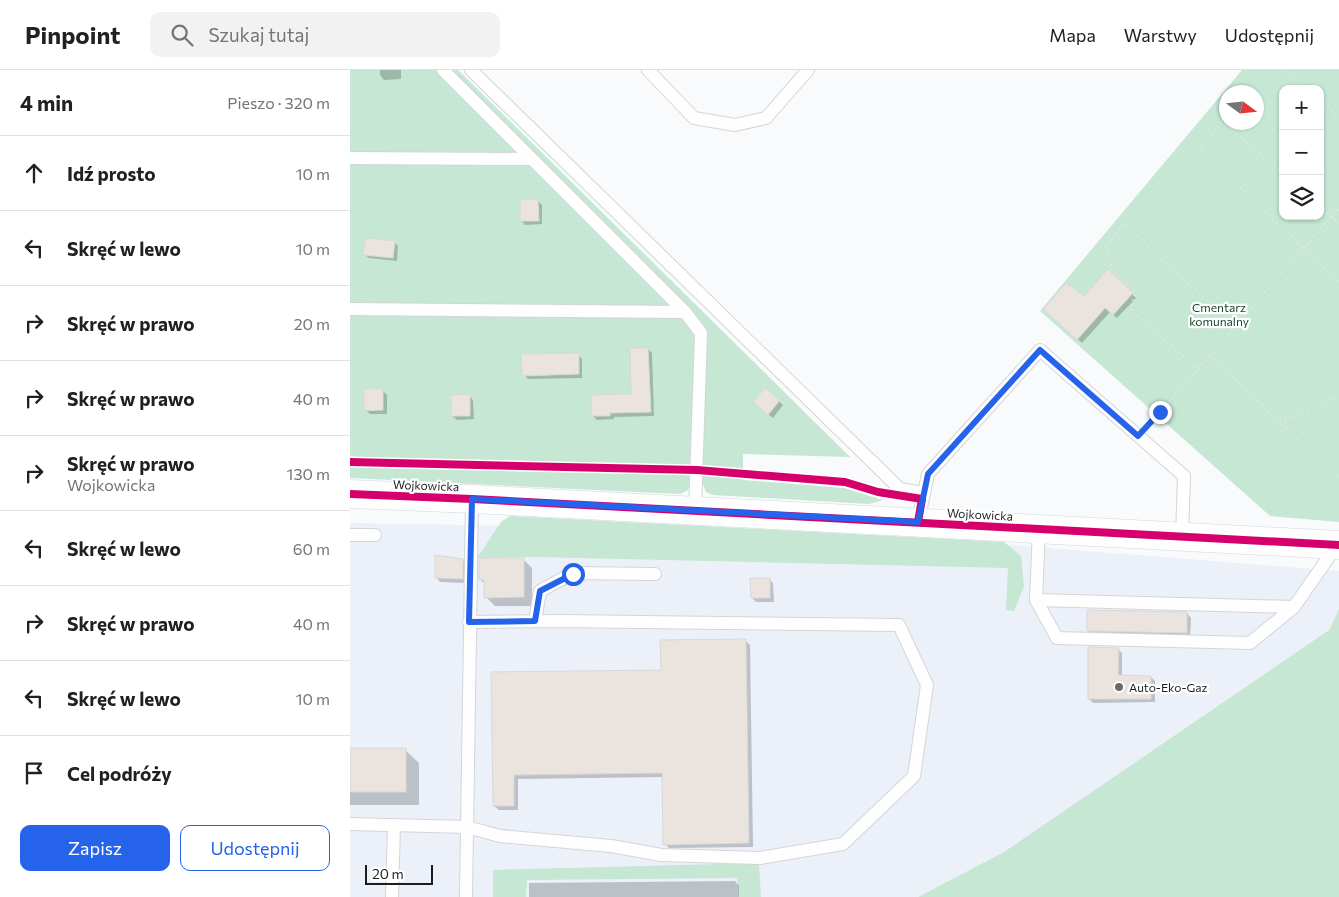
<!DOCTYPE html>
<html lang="pl">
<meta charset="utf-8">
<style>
body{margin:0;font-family:Commissioner,sans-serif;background:#f2f2f2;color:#202124}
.controls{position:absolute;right:15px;top:15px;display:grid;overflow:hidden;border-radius:10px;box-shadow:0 1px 4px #0004}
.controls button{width:45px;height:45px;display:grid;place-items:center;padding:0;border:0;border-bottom:1px solid #e0e0e0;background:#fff;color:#202124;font:25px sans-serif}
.compass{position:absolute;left:869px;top:15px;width:45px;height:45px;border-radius:50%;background:#fff;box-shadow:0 1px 4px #0004;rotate:105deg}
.scale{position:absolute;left:15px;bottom:12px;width:68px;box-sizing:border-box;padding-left:5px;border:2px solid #1c1d21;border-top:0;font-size:14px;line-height:18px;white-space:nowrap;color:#1c1d21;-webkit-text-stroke:4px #fff;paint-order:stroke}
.stop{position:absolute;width:15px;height:15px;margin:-11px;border:4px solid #2563eb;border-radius:50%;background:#fff}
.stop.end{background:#2563eb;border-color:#fff;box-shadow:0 1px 5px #0008}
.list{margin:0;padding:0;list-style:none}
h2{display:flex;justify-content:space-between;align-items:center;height:65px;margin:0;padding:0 20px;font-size:21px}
h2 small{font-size:16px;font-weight:400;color:#757577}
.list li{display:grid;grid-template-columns:32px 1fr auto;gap:15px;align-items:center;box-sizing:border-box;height:75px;padding:0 20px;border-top:1px solid #e0e0e0}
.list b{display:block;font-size:19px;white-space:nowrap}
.list p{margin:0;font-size:16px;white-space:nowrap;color:#757577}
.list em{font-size:16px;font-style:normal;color:#757577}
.actions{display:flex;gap:10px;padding:15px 20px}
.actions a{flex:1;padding:11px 0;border:1px solid #2563eb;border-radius:10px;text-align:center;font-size:18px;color:#2563eb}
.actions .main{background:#2563eb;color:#fff}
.icon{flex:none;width:28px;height:28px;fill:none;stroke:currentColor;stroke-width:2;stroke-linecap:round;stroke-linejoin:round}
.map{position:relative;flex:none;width:989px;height:827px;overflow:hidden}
header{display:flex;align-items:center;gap:30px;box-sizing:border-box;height:70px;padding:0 25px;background:#fff;border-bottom:1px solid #e0e0e0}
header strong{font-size:24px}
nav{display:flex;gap:28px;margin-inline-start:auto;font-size:18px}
.search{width:350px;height:45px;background:#f2f2f2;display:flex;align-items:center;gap:12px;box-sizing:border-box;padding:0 18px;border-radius:10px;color:#757577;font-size:19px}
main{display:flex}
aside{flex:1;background:#fff}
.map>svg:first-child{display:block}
.built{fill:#ecf0f9}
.green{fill:#c5e7d4;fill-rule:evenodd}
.shadow{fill:#0003}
.building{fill:#ebe3de;stroke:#d9d8d8}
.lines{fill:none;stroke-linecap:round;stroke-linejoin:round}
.lane-casing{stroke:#d3d5d7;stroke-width:14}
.secondary-casing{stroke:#d3d5d7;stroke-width:29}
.path{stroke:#e5e6e6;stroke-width:3;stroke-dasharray:1 4;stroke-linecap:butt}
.lane{stroke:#fefeff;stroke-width:12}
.secondary{stroke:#fefeff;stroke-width:28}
.cycleway-casing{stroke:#fff;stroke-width:11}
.cycleway{stroke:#d6006c;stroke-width:8}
.route{stroke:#2563eb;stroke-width:6}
.poi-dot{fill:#696a6e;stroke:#fff;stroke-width:2}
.labels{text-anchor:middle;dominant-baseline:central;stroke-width:4.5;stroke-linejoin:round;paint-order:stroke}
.park-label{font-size:12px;fill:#16452e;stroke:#fff}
.street-label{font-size:12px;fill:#1c1d21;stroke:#fff}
.poi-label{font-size:12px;fill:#1c1d21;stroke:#fff;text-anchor:start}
</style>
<header>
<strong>Pinpoint</strong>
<div class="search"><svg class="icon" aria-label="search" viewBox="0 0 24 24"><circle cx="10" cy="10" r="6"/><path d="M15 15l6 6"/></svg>Szukaj tutaj</div>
<nav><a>Mapa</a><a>Warstwy</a><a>Udostępnij</a></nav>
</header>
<main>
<aside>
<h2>4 min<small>Pieszo · 320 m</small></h2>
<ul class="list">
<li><svg class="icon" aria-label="ahead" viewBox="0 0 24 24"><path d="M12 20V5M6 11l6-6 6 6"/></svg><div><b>Idź prosto</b></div><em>10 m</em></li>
<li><svg class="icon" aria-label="left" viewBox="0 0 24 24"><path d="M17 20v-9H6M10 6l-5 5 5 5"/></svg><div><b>Skręć w lewo</b></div><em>10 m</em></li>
<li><svg class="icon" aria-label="right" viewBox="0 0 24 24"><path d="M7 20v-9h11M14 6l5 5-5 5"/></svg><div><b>Skręć w prawo</b></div><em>20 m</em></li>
<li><svg class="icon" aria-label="right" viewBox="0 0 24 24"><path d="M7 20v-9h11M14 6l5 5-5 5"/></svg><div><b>Skręć w prawo</b></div><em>40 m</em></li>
<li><svg class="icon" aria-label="right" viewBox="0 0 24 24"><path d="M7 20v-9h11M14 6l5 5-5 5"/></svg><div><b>Skręć w prawo</b><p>Wojkowicka</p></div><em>130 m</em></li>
<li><svg class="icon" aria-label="left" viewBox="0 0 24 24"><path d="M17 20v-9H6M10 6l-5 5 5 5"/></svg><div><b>Skręć w lewo</b></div><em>60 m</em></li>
<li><svg class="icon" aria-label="right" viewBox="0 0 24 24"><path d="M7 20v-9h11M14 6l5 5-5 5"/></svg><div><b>Skręć w prawo</b></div><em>40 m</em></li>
<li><svg class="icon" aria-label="left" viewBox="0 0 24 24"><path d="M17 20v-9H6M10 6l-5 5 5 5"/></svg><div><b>Skręć w lewo</b></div><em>10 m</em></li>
<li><svg class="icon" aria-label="arrive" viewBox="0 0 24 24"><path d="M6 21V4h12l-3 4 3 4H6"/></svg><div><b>Cel podróży</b></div></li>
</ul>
<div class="actions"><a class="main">Zapisz</a><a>Udostępnij</a></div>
</aside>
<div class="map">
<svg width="989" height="827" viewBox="0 0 989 827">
<rect width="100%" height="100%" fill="#f8fafc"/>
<!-- built -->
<polygon class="built" points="0,453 167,456 639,473 989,501 989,539 979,560 654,782 568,827 0,827"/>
<!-- green -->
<g class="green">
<polygon points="0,0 108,0 500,387 393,384 393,410 494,418 533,430 519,434 363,425 356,422 353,414 340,414 338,420 330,424 0,408"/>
<path d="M892,0H989V452L920,446L690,241ZM933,19H970V146H933ZM876,22H906V52H876Z"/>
<polygon points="160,446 654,472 671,486 674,516 664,541 656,540 658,498 185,487 127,488 151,452"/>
<polygon points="989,539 989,827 568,827 654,782 979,560"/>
<polygon points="409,793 411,827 389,827 387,808 177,810 176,827 143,827 143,800"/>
</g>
<!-- shadow -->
<g class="shadow">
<polygon points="30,0 51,0 51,9 34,10 30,5"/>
<polygon points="188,131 192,135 192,154 175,155 171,150"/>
<polygon points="44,172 48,176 47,191 19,188 14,184"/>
<polygon points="758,201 786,228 767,248 760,242 732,273 695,239 734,228"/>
<polygon points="298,279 302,283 304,346 264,347 264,349 247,350 243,346 282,325"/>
<polygon points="228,284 232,289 232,308 178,309 174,305"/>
<polygon points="415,319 433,335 423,348 408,336"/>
<polygon points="32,320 37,325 37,344 20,344 15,340"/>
<polygon points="119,326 123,330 124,349 107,350 102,346"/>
<polygon points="86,487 112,490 117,494 116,513 90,512 86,507"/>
<polygon points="173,489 182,498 182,536 145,536 136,527 135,514 130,509"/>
<polygon points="419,509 423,513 424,532 406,532 402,528"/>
<polygon points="837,543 841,548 840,567 742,564 738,560"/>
<polygon points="395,570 400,575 403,777 319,778 315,774 314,707 168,709 168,740 149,740 144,736 142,604 312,601"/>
<polygon points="768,579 772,583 772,606 801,607 805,611 805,632 743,633 739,629"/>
<polygon points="0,680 55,680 69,693 69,735 0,735"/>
<polygon points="385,811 389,816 389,827 179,827 179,813"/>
</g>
<!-- building -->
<g class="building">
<polygon points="188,129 189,151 170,151 170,130"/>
<polygon points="15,168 45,171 43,188 13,185"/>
<polygon points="758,199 783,223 763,245 755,238 727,270 693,239 716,213 734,226"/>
<polygon points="280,278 298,278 301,342 260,343 260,346 241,346 241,325 281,324"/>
<polygon points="229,283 229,304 172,306 171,284"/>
<polygon points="415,318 430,330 418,345 403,332"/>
<polygon points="14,319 33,319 33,340 14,341"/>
<polygon points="120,324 120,346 101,346 101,325"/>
<polygon points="85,485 113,489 113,509 85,508"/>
<polygon points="129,488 174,488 174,527 134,528 134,510 129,510"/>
<polygon points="400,508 420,508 420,528 401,528"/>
<polygon points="737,540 837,542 837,563 737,561"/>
<polygon points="396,569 399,773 313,775 312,703 164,705 164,736 143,736 141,602 311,600 310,570"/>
<polygon points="738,577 769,578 768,605 801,606 801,629 738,629"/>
<rect x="0" y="678" width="56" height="44"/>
</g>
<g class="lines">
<!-- lane casing -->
<g class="lane-casing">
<g id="lane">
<polyline points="93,0 335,242 351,263 345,440"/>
<polyline points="121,0 550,419 573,423"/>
<polyline points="298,0 344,48 385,55 416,48 458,0"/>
<polyline points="0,88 181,89"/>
<polyline points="0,239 335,242"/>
<polyline points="568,452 578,404 690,280 834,406 832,466"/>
<polyline points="689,458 686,530 707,568 900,573 944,537"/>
<polyline points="0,465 25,465"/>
<polyline points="686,530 944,537 987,475"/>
<polyline points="185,551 190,521 223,503 305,504"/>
<polyline points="0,754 117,757 150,766 261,776 311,785 410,788 493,774 564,706 577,615 549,555 210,551 119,552"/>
<polyline points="42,827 44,755"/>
<polyline points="116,827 122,429"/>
</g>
</g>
<!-- secondary casing -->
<g class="secondary-casing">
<polyline id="secondary" points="0,424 122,429 989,475"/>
</g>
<!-- path -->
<g class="path">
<polyline points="936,0 957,19"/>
<polyline points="970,31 989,47"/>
<polyline points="933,103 873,52 850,78 989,213"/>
<polyline points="970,136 989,153"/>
<polyline points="860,286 989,408"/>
<polyline points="849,299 781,241 785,223 762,199 757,175 773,154 886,256"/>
<polyline points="930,352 989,325"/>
<polyline points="799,354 989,138"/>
</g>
<!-- lane -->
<use href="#lane" class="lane"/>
<!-- secondary -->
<use href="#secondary" class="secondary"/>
<!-- cycleway casing -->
<g class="cycleway-casing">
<g id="cycleway">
<polyline points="0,392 347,400 495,412 528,422 572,429 568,452"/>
<polyline points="0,424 122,429 989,475"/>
</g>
</g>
<!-- cycleway -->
<use href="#cycleway" class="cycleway"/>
</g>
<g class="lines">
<!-- route -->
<polyline class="route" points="223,504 190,521 185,551 119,552 122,429 568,452 578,404 690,280 788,366 810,342"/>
</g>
<!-- markers -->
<circle class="poi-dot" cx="769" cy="617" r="5"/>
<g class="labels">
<!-- park labels -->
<g class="park-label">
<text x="869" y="237">Cmentarz<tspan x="869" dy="14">komunalny</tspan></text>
</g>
<!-- street labels -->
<g class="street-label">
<text transform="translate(76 415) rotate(2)">Wojkowicka</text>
<text transform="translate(630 444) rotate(3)">Wojkowicka</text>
</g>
<!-- poi labels -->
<g class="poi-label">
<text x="779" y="617">Auto-Eko-Gaz</text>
</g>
</g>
</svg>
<div class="controls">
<button>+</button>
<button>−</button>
<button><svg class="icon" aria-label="layers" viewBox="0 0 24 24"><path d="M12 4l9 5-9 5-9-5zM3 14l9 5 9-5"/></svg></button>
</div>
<svg class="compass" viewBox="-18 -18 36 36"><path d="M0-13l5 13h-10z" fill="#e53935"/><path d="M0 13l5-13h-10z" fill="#757577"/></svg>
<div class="scale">20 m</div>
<div class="stop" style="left:223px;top:504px"></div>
<div class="stop end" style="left:810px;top:342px"></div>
</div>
</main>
